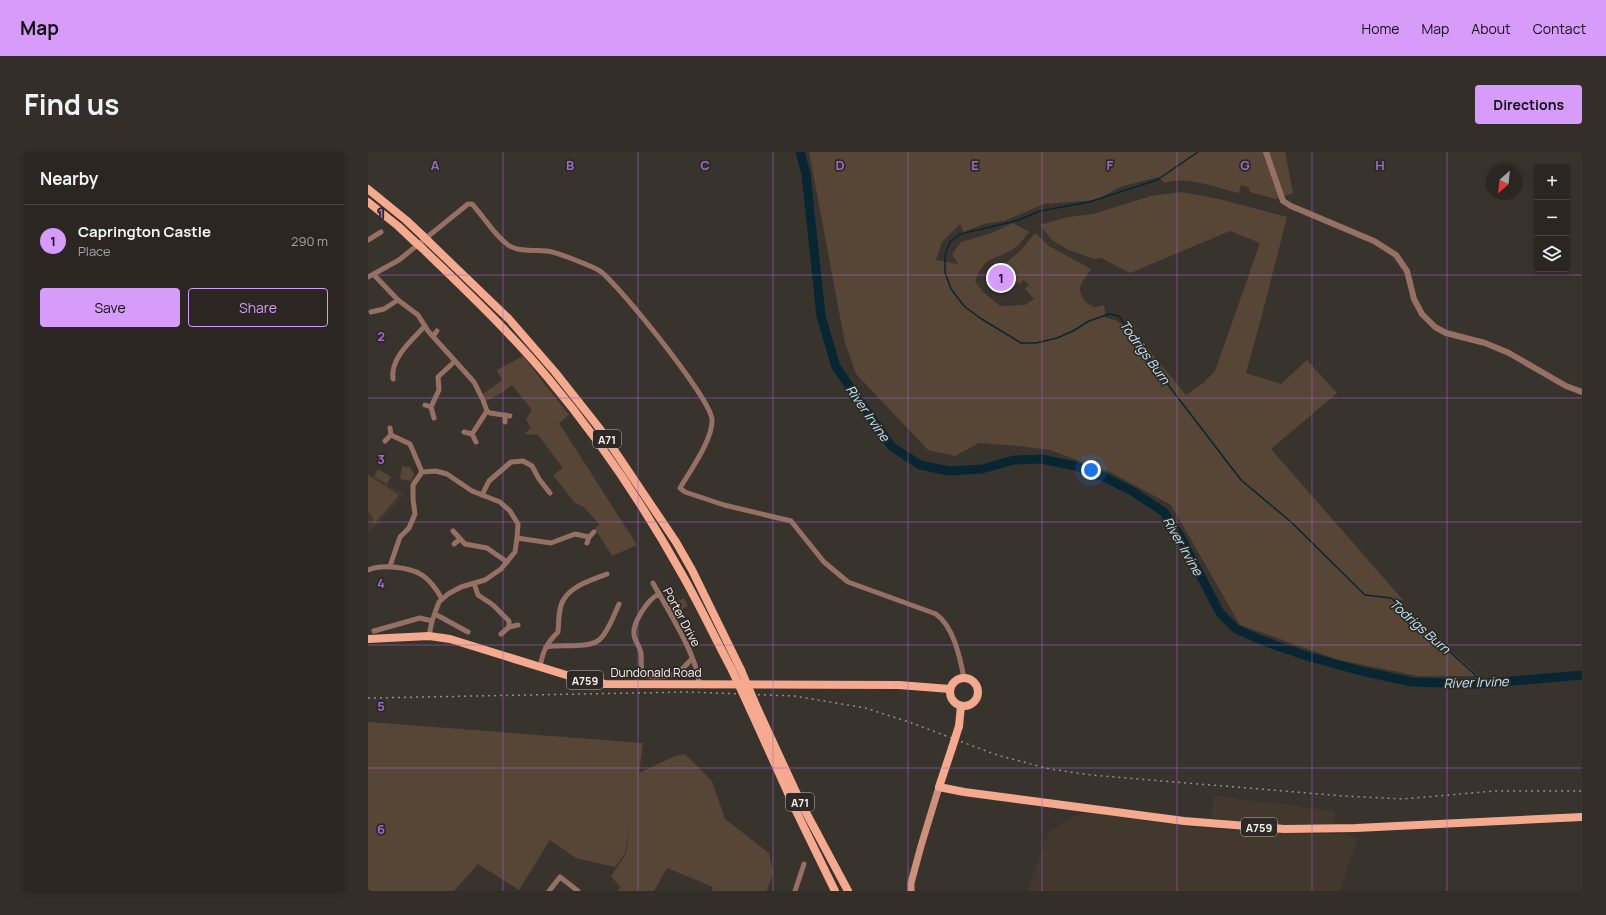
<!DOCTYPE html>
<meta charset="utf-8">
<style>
body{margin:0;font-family:Manrope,sans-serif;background:#332e2a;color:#f1f3f6}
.controls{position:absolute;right:12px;top:12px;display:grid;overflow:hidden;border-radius:4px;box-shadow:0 2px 6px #0003}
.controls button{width:36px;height:36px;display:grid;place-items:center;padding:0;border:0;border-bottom:1px solid #474340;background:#2b2622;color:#f1f3f6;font:20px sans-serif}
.compass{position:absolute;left:1118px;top:12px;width:36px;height:36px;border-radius:50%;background:#2b2622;box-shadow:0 2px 6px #0003;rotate:207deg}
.you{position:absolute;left:723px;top:318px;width:14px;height:14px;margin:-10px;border:3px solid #fff;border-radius:50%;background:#1a73e8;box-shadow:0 0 0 6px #1a73e833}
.badge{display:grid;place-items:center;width:26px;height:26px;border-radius:50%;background:#d79bf9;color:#111;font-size:13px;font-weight:700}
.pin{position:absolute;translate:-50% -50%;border:2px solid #fff;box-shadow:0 1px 4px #0006}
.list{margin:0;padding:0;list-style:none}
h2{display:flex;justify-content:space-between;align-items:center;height:52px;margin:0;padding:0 16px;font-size:17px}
h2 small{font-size:13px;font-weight:400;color:#a6a5a5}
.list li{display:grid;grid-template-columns:26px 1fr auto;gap:12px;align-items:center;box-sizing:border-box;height:72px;padding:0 16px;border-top:1px solid #474340}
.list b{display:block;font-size:15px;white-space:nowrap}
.list p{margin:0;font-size:13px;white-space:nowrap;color:#a6a5a5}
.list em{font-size:13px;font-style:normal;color:#a6a5a5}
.actions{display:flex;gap:8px;padding:12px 16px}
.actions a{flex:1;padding:9px 0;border:1px solid #d79bf9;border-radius:4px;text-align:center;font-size:14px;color:#d79bf9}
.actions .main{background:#d79bf9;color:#111}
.icon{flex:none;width:22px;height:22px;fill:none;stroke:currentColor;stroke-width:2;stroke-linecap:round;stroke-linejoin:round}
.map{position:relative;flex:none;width:1214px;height:739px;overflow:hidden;border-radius:4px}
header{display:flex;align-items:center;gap:24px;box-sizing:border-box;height:56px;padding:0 20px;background:#d79bf9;color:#111}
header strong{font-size:19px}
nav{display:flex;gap:22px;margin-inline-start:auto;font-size:14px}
.intro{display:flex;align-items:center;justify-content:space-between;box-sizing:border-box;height:96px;padding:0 24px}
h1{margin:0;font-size:28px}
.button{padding:10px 18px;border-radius:4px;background:#d79bf9;color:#111;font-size:14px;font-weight:700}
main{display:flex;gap:24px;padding:0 24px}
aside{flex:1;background:#2b2622;border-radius:4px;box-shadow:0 2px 6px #0003}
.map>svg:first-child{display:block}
.built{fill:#42382d}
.green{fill:#574636}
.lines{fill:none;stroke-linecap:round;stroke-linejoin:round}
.stream{stroke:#072632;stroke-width:1.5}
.river{stroke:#072632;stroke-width:9}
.minor{stroke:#957063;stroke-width:5}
.tertiary{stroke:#957063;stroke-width:6}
.secondary{stroke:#cb917c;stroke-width:7}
.primary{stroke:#f5aa8f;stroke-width:8}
.rail{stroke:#948f8b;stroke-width:1.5;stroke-dasharray:2 4;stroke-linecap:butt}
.primary-bridge{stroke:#f5aa8f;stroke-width:8}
.grid{fill:none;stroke:#a068ce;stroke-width:1;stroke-opacity:0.55}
.labels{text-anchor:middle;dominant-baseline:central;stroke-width:3.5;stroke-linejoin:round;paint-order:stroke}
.shield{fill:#2e2924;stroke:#bbb6b3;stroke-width:1}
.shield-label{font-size:11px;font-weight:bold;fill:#f7f3f0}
.street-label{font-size:12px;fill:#f7f3f0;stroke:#2e2924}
.water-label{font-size:13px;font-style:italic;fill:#c0e9fc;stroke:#2e2924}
.grid-label{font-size:13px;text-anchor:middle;font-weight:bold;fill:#a068ce;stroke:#2e2924;stroke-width:3.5;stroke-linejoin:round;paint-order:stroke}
</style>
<header>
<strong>Map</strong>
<nav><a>Home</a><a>Map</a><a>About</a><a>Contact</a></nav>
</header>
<div class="intro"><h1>Find us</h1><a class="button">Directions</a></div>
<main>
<aside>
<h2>Nearby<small></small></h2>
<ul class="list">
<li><span class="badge">1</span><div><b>Caprington Castle</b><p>Place</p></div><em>290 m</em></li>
</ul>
<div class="actions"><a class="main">Save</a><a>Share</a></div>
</aside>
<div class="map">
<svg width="1214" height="739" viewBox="0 0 1214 739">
<rect width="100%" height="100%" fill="#39332e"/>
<!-- built -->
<g class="built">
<polygon points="0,321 37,342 0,383"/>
<polygon points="846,644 966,659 966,671 902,674 843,666"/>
<polygon points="711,662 728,662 824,675 899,681 977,682 990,686 972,739 659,739 681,679"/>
</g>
<!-- green -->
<g class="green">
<path d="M441,0H917L925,41L908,47L882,40L880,35L873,33L871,41C850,36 817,23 797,31L790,25L752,35L728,48L676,52L636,69L616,72L596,80L592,72L574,90L568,108L590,112L584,102L593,90L624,81L645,71L661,80C656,86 651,94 644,98C622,110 618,103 607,129L615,140L632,154L657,153L666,147L657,137L661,133L656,128L651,132L645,127L648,123L638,111L654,97L667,81L681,94L723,117C720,122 713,130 712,136C711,143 719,154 727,155C730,155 733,154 736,153L738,166C756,168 760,180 769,193L775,191L818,243L835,231L847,219L892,91L862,79L762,121L733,106L726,107L701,98L684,88L672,73L700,65L725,62L783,44L813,40L851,47L919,65L894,163L878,221L913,232L939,208L969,241L903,297L1035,448L1024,447L1111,524H1051L971,508L872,473L803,353L744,321L682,298L651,294L611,291L587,304L560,298L488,222L477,191Z"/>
<polygon points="155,204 201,263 191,271 269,393 244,404 227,377 231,372 216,355 207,351 185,323 195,316 170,283 156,282 163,276 158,267 164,258 144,233 132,242 118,249 115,242 134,228 129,218"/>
<polygon points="34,314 42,315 46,322 43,329 32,327"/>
<polygon points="10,317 23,325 19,332 6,325"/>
<polygon points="0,323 31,343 6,372 4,364 0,360"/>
<polygon points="316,446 320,454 304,462 300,454"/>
<polygon points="0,570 275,591 271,621 305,605 317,602 344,629 357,667 401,701 405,720 399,739 344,739 345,735 299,716 286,739 250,739 252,735 243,724 258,702 263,667 257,702 247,715 208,706 182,688 151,738 110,712 86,739 0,739"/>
</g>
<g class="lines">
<!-- stream -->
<polyline class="stream" points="830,0 789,28 721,50 672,59 648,69 592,82 582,90 577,103 577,120 583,137 596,154 612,166 653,191 668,191 689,186 705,179 721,169 741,162 751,164 801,234 873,328 923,370 997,443 1023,446 1116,531"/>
<!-- river -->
<polyline class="river" points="432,0 438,22 453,164 468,215 524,295 552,313 581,319 614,317 646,308 673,307 707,314 736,325 764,339 796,360 813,386 852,461 868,477 895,489 942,505 993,519 1044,530 1110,532 1214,523"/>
<!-- minor -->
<g class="minor">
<polyline points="0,88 13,80"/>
<polyline points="6,123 30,148 50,163 60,179 106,230 115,248 119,259 122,261 142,264"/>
<path d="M0,125L31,108L100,52H104C116,65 126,83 140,93C151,100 167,98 179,99C186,99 226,115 232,119C251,133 344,248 344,268C345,287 322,319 312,336L317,340L356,353L423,369L456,410L480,430L568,462C586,475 592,506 596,526"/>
<polyline points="3,160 16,157 30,148"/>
<polyline points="65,184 69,179"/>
<path d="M25,227C22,206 44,188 57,174"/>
<polyline points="57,253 63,255"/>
<polyline points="137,263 137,270"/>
<polyline points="66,266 63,255 71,238 70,225 87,209"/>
<polyline points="22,276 23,283 42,292 54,320"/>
<polyline points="96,280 104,282"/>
<polyline points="17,289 23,283"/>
<polyline points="108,290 104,282 119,259"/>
<polyline points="114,343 121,329 143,310 155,309 164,314 171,327 182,341"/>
<polyline points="85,379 97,392 119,396 139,410"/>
<polyline points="221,385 226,380"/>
<polyline points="149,386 183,391 207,382 221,385 219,391"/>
<polyline points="86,392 92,387"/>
<polyline points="22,414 32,385 41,376 47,362 45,347 45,333 54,320 68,319 79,322 104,339 132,350 142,359 150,372 149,386 147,400 133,417 117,428 93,435 80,442 71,450 64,469 61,484"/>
<path d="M0,418C13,412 42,415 54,423C63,429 69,438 74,447"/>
<polyline points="106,431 110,443 125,453 141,469 141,475 133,482"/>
<path d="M285,431C299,457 329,503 331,531"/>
<path d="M291,442C280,447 264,471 266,483C267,489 272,495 273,501C274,508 272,515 275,522C284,527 305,525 313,518C317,515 320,510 324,507"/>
<polyline points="67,462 100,480"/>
<polyline points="141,475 150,473"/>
<polyline points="6,479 52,466 64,469"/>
<path d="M178,495C192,492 220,497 231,488C239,482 247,461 251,452"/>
<path d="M172,515C175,499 178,492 190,480C191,471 190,455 196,447C205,433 224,428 239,422"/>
<polyline points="181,739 192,725 210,739"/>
<polyline points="427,739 436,712"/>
</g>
<!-- tertiary -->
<polyline class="tertiary" points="898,0 915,49 923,54 1006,89 1028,103 1039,119 1046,147 1054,162 1067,175 1078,181 1117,191 1141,201 1198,234 1214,240"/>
<!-- secondary -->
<polyline class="secondary" points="543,739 543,731 553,694 571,635"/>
<!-- primary -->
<g class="primary">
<polyline points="0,37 38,68 55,84"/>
<polyline points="0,50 30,74 46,89"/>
<polyline points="60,89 141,167 187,220 232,277 308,390 324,418 373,518"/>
<path d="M54,96C97,138 142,180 180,226C231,287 276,354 315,424C332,454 347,486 364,518"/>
<polyline points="0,487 61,484 82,487 208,526 237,532 531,533 582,537"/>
<circle cx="596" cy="540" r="14"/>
<polyline points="382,557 429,661 467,739"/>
<polyline points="390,558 434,653 480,739"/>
<polyline points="591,574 593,554"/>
<polyline points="584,596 571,635 596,640 816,669 916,677 988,676 1214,665"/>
</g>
<!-- rail -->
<polyline class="rail" points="0,546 320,540 426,544 497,556 541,570 629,603 682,617 723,623 976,644 1035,647 1126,639 1214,639"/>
<!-- primary-bridge -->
<g class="primary-bridge">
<polyline points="55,84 60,89"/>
<polyline points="46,89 54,96"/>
<polyline points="364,518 382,557"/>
<polyline points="373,518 390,558"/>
<polyline points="584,596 591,574"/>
</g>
</g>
<!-- grid -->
<path class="grid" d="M135,0V739M270,0V739M405,0V739M540,0V739M674,0V739M809,0V739M944,0V739M1079,0V739M0,123H1214M0,246H1214M0,370H1214M0,493H1214M0,616H1214"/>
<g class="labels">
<!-- shield labels -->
<g class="shield">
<rect x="225" y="278" width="28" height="18" rx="3"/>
<rect x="199" y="519" width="36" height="18" rx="3"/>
<rect x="418" y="641" width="28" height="18" rx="3"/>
<rect x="873" y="666" width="36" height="18" rx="3"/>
</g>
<g class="shield-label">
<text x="239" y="287">A71</text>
<text x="217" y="528">A759</text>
<text x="432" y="650">A71</text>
<text x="891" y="675">A759</text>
</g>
<!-- street labels -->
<g class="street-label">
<text transform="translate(314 465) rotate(62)">Porter Drive</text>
<text x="288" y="520">Dundonald Road</text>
</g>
<!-- water labels -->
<g class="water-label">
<text transform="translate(777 200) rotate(54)">Todrigs Burn</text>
<text transform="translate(500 261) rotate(55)">River Irvine</text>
<text transform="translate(815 394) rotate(60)">River Irvine</text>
<text transform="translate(1052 474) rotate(41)">Todrigs Burn</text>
<text transform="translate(1108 530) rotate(-2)">River Irvine</text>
</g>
</g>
<g class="grid-label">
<text x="67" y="18">A</text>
<text x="202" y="18">B</text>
<text x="337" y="18">C</text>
<text x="472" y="18">D</text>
<text x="607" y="18">E</text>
<text x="742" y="18">F</text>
<text x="877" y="18">G</text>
<text x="1012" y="18">H</text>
<text x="13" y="66">1</text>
<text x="13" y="189">2</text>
<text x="13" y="312">3</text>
<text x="13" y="436">4</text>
<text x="13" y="559">5</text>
<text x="13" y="682">6</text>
</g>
</svg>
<div class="controls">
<button>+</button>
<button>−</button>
<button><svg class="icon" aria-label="layers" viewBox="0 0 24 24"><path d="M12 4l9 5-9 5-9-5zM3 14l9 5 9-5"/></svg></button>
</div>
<svg class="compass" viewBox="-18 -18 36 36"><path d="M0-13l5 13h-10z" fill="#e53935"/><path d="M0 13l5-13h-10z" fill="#a6a5a5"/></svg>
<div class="you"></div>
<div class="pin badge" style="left:633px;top:126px">1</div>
</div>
</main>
